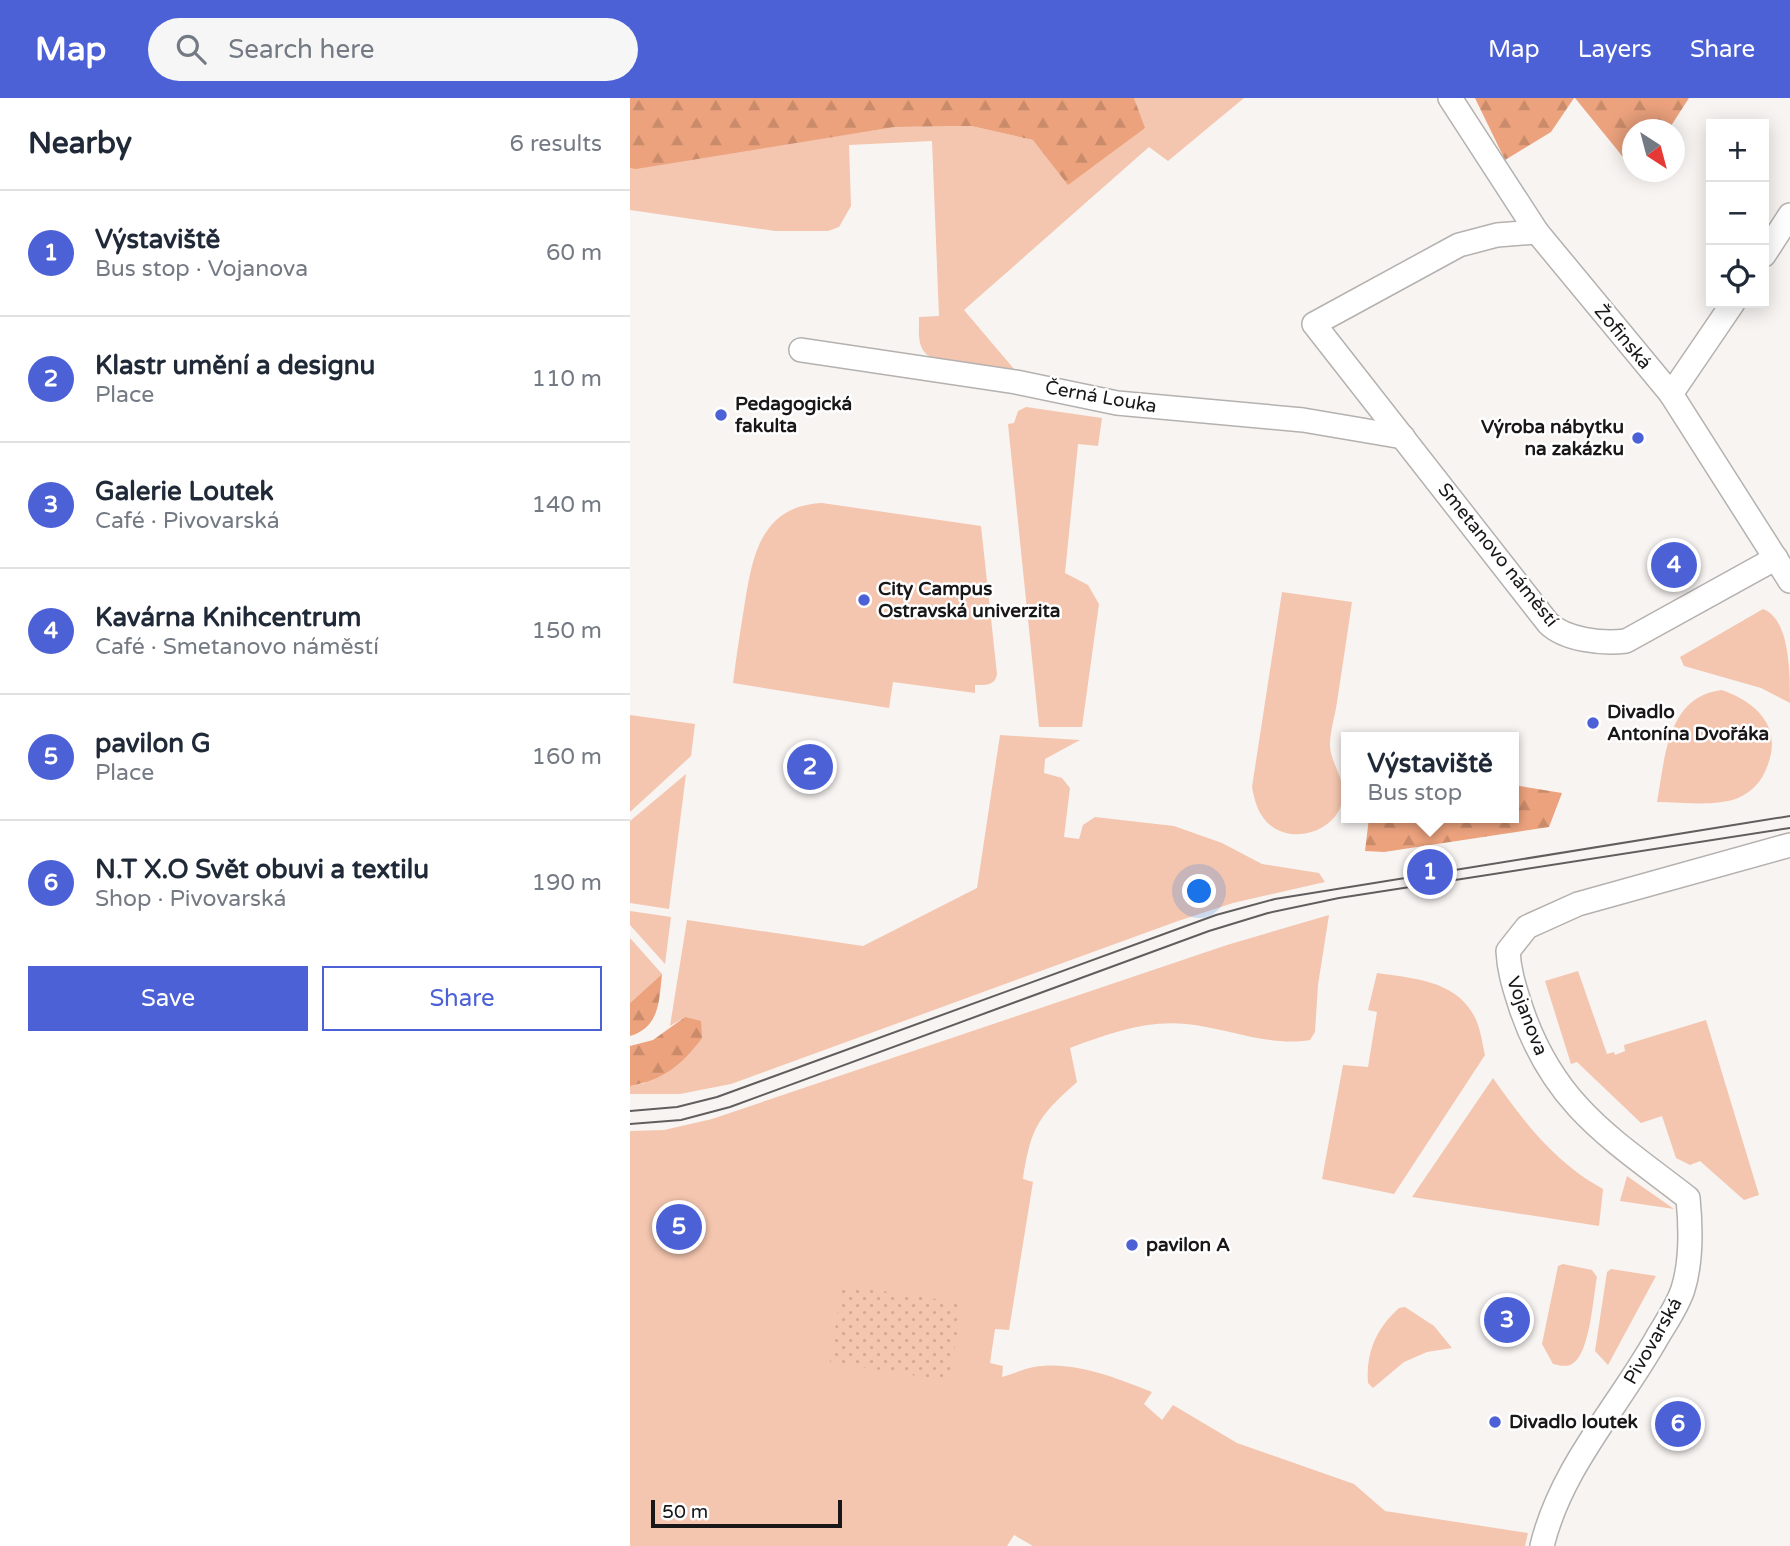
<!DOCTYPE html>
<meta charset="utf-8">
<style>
body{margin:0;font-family:"Varela Round",sans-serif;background:#f6f6f7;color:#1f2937}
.controls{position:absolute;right:21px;top:21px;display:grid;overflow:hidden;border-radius:0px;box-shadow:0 4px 18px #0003}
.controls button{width:63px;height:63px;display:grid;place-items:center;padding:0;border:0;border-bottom:2px solid #e0e1e3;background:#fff;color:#1f2937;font:35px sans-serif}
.compass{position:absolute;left:992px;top:21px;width:63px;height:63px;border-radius:50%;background:#fff;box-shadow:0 4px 18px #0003;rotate:144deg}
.scale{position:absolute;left:21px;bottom:18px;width:191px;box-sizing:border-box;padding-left:7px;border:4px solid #191717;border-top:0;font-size:19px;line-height:24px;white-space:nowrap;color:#191717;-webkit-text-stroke:5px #fff;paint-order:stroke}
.you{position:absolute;left:570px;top:794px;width:24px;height:24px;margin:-18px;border:5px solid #fff;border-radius:50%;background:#1a73e8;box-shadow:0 0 0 10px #1a73e833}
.badge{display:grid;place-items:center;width:46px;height:46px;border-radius:50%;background:#4d61d6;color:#fff;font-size:23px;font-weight:700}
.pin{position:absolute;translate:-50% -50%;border:4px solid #fff;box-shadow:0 2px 7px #0006}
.popup{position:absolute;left:711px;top:634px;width:178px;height:91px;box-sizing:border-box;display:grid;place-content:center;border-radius:0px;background:#fff;filter:drop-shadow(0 2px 5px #0005);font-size:23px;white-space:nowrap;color:#747a83}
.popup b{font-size:26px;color:#1f2937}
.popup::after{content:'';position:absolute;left:50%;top:100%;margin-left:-14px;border:14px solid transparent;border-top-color:#fff}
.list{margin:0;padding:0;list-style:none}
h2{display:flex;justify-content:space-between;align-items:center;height:91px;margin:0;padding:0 28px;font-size:30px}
h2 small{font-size:23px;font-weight:400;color:#747a83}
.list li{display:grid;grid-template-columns:46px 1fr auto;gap:21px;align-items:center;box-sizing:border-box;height:126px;padding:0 28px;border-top:2px solid #e0e1e3}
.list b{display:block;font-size:26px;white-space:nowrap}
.list p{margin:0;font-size:23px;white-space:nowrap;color:#747a83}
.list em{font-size:23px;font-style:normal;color:#747a83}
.actions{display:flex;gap:14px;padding:21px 28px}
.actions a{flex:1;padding:16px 0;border:2px solid #4d61d6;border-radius:0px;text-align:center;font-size:24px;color:#4d61d6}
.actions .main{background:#4d61d6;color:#fff}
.icon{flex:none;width:38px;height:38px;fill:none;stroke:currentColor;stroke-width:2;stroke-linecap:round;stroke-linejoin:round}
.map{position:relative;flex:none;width:1160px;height:1448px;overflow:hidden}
header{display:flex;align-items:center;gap:42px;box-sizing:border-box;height:98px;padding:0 35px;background:#4d61d6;color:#fff}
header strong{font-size:33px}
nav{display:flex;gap:38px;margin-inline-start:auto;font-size:24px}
.search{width:490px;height:63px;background:#f6f6f7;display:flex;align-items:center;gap:18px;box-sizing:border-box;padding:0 24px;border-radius:38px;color:#747a83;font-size:26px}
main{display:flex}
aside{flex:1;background:#fff}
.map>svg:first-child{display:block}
.green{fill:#f4c6af}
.forest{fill:url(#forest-firs)}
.park{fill:url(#park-dots)}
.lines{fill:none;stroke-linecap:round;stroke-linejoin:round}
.minor-casing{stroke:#b4b1af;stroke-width:26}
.minor{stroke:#fff;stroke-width:23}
.tram{stroke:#605e5d;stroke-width:2}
.poi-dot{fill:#4d61d6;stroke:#fff;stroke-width:2.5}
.labels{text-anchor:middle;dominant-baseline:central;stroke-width:5;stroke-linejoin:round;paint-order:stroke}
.street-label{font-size:19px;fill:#191717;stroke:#fff}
.poi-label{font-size:19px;font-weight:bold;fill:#191717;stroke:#fff;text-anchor:start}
</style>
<header>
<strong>Map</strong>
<div class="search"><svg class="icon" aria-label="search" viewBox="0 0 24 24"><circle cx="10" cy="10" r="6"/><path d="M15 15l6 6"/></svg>Search here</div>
<nav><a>Map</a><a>Layers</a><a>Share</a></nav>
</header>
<main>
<aside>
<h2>Nearby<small>6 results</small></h2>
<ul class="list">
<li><span class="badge">1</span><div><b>Výstaviště</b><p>Bus stop · Vojanova</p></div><em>60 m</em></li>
<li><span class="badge">2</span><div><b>Klastr umění a designu</b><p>Place</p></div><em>110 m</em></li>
<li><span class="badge">3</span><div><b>Galerie Loutek</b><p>Café · Pivovarská</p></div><em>140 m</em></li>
<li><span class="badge">4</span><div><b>Kavárna Knihcentrum</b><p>Café · Smetanovo náměstí</p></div><em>150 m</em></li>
<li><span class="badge">5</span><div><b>pavilon G</b><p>Place</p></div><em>160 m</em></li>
<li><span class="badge">6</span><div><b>N.T X.O Svět obuvi a textilu</b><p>Shop · Pivovarská</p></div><em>190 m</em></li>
</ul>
<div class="actions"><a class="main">Save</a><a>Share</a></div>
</aside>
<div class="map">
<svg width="1160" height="1448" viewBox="0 0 1160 1448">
<defs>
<pattern id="forest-firs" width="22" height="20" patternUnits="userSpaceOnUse" patternTransform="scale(1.75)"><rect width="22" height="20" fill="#eca27d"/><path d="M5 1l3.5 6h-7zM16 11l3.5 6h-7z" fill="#ca8b6b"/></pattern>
<pattern id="park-dots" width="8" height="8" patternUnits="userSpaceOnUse" patternTransform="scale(1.75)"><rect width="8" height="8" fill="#f4c6af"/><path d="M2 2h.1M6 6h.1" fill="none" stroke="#d1a996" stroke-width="1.8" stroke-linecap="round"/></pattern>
</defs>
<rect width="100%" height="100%" fill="#f8f4f2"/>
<!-- green -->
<g class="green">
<path d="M504,0H614L538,63L519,49L334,212L384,271L307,262C286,255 289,238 289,219L309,218L302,43L219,47L221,108L209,129L198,133H145L0,112V70L265,29L341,28L403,42L514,30Z"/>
<polygon points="396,309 472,320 468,348 448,346 435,475 458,487 469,506 452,629 409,629 378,326 384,325 388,313"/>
<path d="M192,405L351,428L367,576C365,588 356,587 345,587V595L263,584L259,610L103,585C106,560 110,535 114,510C122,461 129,408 192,405Z"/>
<path d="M652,494L722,504C717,538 712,571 707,604C705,618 700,633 700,647C700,662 712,677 713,693C715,728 671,747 644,730C629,720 625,705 622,689Z"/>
<path d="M1133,511C1160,521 1160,575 1160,605L1131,590L1054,568L1050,559Z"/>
<path d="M1092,592C1128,605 1153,630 1137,669C1132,683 1122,694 1108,700C1085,709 1053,704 1027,704C1035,660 1037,598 1092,592Z"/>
<polygon points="0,617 65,626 61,658 0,714"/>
<polygon points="370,637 450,642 415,661 414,675 432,680 440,690 434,739 449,741 453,727 465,719 544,728 592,745 632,766 689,775 695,784 603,805 548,823 101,986 50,996 0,996 0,988 15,985 55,919 40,928 57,822 233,848 347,790"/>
<polygon points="56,676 39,811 0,805 0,723"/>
<polygon points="0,813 41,819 35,866 0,827"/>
<path d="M699,817L688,887L685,934L680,942C639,949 597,930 556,926C516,922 477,936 440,950L447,984C408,1019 401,1029 393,1081L403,1084L379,1232L365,1231L360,1265L373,1268L372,1279C383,1276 393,1271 404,1269C442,1262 487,1280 522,1294L514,1306L532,1322L543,1307L607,1345L724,1386L755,1413L898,1435L895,1448H403L384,1437L377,1448H0V1033L34,1032L82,1021L597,847Z"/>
<polygon points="0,840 32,876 0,905"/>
<polygon points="948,873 977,956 984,954 985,957 995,953 994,947 1076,922 1129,1097 1114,1102 1070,1063 1060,1067 1046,1060 1032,1018 1011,1025 947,964 941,966 915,883"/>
<path d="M747,875C781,880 824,882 843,916C850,927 852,944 855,957L764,1096L692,1081L713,967L738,969L747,914L738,912Z"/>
<path d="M863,980C894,1024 925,1065 973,1091L969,1128L782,1099Z"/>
<polygon points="997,1078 1044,1111 990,1103"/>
<path d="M933,1166L962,1172L967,1179C963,1199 960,1260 940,1267C935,1269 928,1267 923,1266L912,1246L928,1168Z"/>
<polygon points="981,1171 1026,1178 978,1267 965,1253 977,1174"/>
<path d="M775,1209L804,1228L822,1250L797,1254L774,1264L743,1290L738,1285C736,1254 746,1231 769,1210Z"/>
</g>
<!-- forest -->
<g class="forest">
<polygon points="0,0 504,0 515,30 438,87 403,42 341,28 265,29 6,71 0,70"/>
<polygon points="845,0 944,0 921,34 875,62"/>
<polygon points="945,0 1059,0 1039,31 1002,32 1002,70"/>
<polygon points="884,687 932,695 919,729 754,754 735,753 739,720 884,720"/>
<path d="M32,876C29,903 30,929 0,938V905Z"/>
<path d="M55,919L71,923L72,940C52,967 33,982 0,988V948L23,942Z"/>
</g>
<!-- park -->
<polygon class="park" points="212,1187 332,1205 319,1283 200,1264"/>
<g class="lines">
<!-- minor casing -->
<g class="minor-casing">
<g id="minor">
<polyline points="820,0 907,134 1041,296 1160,483"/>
<path d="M907,134L867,137L829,147L684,226L918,525C935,542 973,546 996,543L1146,460"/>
<polyline points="1134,157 1160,117"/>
<polyline points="171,252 386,284 487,305 673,322 773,339"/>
<polyline points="1041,296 1103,205"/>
<path d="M912,1448C931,1369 989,1308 1028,1238C1037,1223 1048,1207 1053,1191C1062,1162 1061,1130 1058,1100C982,1041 924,1008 891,910C885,891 879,874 878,853L897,829L948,806L1160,747"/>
</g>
</g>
<!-- minor -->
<use href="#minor" class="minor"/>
<!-- tram -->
<g class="tram">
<polyline points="0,1013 47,1009 87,999 586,817 645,801 1160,718"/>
<polyline points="0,1026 51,1022 100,1009 579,833 638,815 709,800 1160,730"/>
</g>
</g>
<!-- markers -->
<g class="poi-dot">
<circle cx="91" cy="317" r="7"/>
<circle cx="1008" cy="340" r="7"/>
<circle cx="234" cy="502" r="7"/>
<circle cx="963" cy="625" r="7"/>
<circle cx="502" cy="1147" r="7"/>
<circle cx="865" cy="1324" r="7"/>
</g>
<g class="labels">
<!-- street labels -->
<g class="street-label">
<text transform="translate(993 239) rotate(50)">Žofinská</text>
<text transform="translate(471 299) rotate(10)">Černá Louka</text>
<text transform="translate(868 457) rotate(51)">Smetanovo náměstí</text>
<text transform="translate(897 918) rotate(69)">Vojanova</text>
<text transform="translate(1023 1243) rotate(-60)">Pivovarská</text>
</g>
<!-- poi labels -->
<g class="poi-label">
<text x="105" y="306">Pedagogická<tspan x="105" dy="22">fakulta</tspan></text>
<text x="994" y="329" text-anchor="end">Výroba nábytku<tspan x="994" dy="22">na zakázku</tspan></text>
<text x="248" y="491">City Campus<tspan x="248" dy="22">Ostravská univerzita</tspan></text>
<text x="977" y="614">Divadlo<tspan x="977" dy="22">Antonína Dvořáka</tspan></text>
<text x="516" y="1147">pavilon A</text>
<text x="879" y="1324">Divadlo loutek</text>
</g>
</g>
</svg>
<div class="controls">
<button>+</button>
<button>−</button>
<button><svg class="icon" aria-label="locate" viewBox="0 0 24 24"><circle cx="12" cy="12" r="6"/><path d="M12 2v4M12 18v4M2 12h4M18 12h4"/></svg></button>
</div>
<svg class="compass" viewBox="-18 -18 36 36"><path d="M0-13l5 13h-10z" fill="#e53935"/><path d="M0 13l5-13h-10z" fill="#747a83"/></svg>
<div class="scale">50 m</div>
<div class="you"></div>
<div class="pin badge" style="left:800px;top:774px">1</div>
<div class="popup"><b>Výstaviště</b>Bus stop</div>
<div class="pin badge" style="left:180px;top:669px">2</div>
<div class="pin badge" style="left:877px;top:1222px">3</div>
<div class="pin badge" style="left:1044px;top:467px">4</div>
<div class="pin badge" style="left:49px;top:1129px">5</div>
<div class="pin badge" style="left:1048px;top:1326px">6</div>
</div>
</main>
